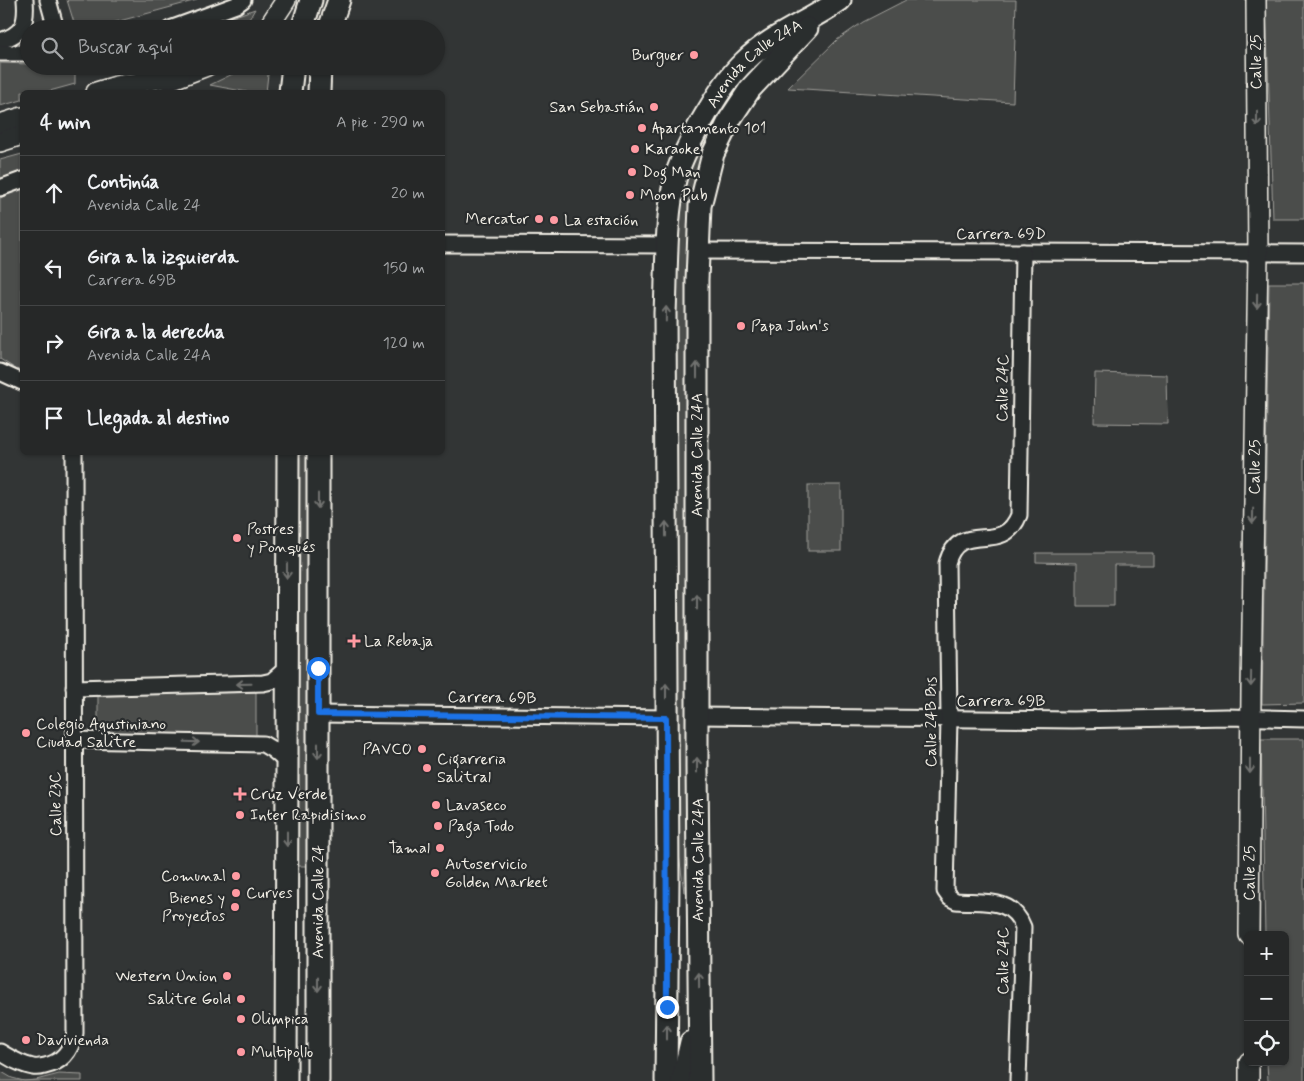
<!DOCTYPE html>
<html lang="es">
<meta charset="utf-8">
<style>
body{margin:0;font-family:Mynerve,sans-serif;background:#323434;color:#f1f3f6}
.controls{position:absolute;right:15px;bottom:15px;display:grid;overflow:hidden;border-radius:8px;box-shadow:0 1px 4px #0004}
.controls button{width:45px;height:45px;display:grid;place-items:center;padding:0;border:0;border-bottom:1px solid #424445;background:#262828;color:#f1f3f6;font:25px sans-serif}
.stop{position:absolute;width:15px;height:15px;margin:-11px;border:4px solid #1a73e8;border-radius:50%;background:#fff}
.stop.end{background:#1a73e8;border-color:#fff;box-shadow:0 1px 5px #0008}
.list{margin:0;padding:0;list-style:none}
h2{display:flex;justify-content:space-between;align-items:center;height:65px;margin:0;padding:0 20px;font-size:21px}
h2 small{font-size:16px;font-weight:400;color:#a4a6a8}
.list li{display:grid;grid-template-columns:32px 1fr auto;gap:15px;align-items:center;box-sizing:border-box;height:75px;padding:0 20px;border-top:1px solid #424445}
.list b{display:block;font-size:19px;white-space:nowrap}
.list p{margin:0;font-size:16px;white-space:nowrap;color:#a4a6a8}
.list em{font-size:16px;font-style:normal;color:#a4a6a8}
.icon{flex:none;width:28px;height:28px;fill:none;stroke:currentColor;stroke-width:2;stroke-linecap:round;stroke-linejoin:round}
.map{position:relative;flex:none;width:1304px;height:1081px;overflow:hidden}
.search{position:absolute;background:#262828;box-shadow:0 1px 4px #0004;left:20px;top:20px;width:425px;height:55px;display:flex;align-items:center;gap:12px;box-sizing:border-box;padding:0 18px;border-radius:28px;color:#a4a6a8;font-size:19px}
.panel{position:absolute;background:#262828;box-shadow:0 1px 4px #0004;left:20px;top:90px;width:425px;height:365px;border-radius:8px}
.map>svg:first-child{display:block}
.green{fill:#4b4d4c;stroke:#a09f9a}
.lines{fill:none;stroke-linecap:round;stroke-linejoin:round}
.minor-casing{stroke:#f4f1e8;stroke-width:19}
.tertiary-casing{stroke:#f4f1e8;stroke-width:22}
.secondary-casing{stroke:#f4f1e8;stroke-width:25}
.minor{stroke:#2a2d2e;stroke-width:15}
.tertiary{stroke:#2a2d2e;stroke-width:19}
.secondary{stroke:#2a2d2e;stroke-width:21}
.oneway{stroke:#71726f}
.route{stroke:#1a73e8;stroke-width:6}
.poi-dot{fill:#ff9aa2;stroke:#2a2d2e;stroke-width:2}
.labels{text-anchor:middle;dominant-baseline:central;stroke-width:4.5;stroke-linejoin:round;paint-order:stroke}
.poi-label{font-size:16px;fill:#f4f1e8;stroke:#2a2d2e;text-anchor:start}
.street-label{font-size:16px;fill:#f4f1e8;stroke:#2a2d2e}
</style>
<div class="map">
<svg width="1304" height="1081" viewBox="0 0 1304 1081">
<rect width="100%" height="100%" fill="#323535"/>
<filter id="ink" filterUnits="userSpaceOnUse"><feTurbulence type="fractalNoise" baseFrequency=".02" numOctaves="2"/><feDisplacementMap in="SourceGraphic" scale="10" xChannelSelector="R" yChannelSelector="G"/><feConvolveMatrix kernelMatrix="1 2 1 2 8 2 1 2 1" color-interpolation-filters="sRGB"/></filter>
<g filter="url(#ink)">
<!-- green -->
<g class="green">
<polygon points="67,0 197,0 90,29 76,29"/>
<polygon points="906,0 1016,0 1013,102 788,88 837,40 863,22"/>
<polygon points="1266,0 1304,0 1304,219 1273,219"/>
<polygon points="255,9 248,21 239,29 198,29"/>
<polygon points="0,63 29,64 29,66 75,66 75,84 46,92 22,92 22,100 0,106"/>
<polygon points="249,66 269,66 266,92 247,92 210,85"/>
<polygon points="739,87 703,161 688,839 684,892 677,839 675,301 679,205 689,167 704,134"/>
<polygon points="22,154 22,176 0,183 0,160"/>
<polygon points="22,188 22,373 0,359 0,198"/>
<polygon points="1269,283 1304,283 1304,703 1262,704"/>
<polygon points="1095,373 1167,375 1168,424 1094,423"/>
<polygon points="297,453 310,453 310,866 298,866"/>
<rect x="808" y="485" width="33" height="66"/>
<polygon points="1036,553 1153,553 1153,565 1114,565 1114,606 1077,606 1077,563 1036,562"/>
<rect x="98" y="692" width="158" height="44"/>
<polygon points="1261,739 1304,739 1304,1081 1268,1081 1267,1062 1285,1062 1285,935 1265,935"/>
<polygon points="0,1071 12,1078 24,1081 36,1080 59,1074 82,1075 82,1081 0,1081"/>
</g>
<g class="lines">
<!-- minor casing -->
<g class="minor-casing">
<g id="minor">
<polyline points="48,0 56,29"/>
<polyline points="170,29 236,5 243,0"/>
<path d="M0,41C23,34 27,24 25,0"/>
<polyline points="0,53 29,53"/>
<polyline points="0,188 22,180"/>
<polyline points="442,244 668,245"/>
<polyline points="698,251 1304,253"/>
<polyline points="0,372 22,382"/>
<polyline points="74,688 263,683 272,681 287,668"/>
<polyline points="318,714 666,718"/>
<polyline points="697,716 1073,720 1227,717 1304,719"/>
<polyline points="73,740 263,744 273,750 287,762"/>
<path d="M0,1052C10,1058 21,1065 33,1067C37,1068 41,1067 45,1066C63,1062 71,1050 75,1033L74,452"/>
<path d="M1018,1081L1023,927C1012,897 984,903 956,901L950,898L945,891L949,719L947,563C960,517 1002,558 1019,515L1023,252"/>
</g>
</g>
<!-- tertiary casing -->
<g class="tertiary-casing">
<g id="tertiary">
<polyline points="267,29 286,0"/>
<polyline points="168,81 207,66"/>
<polyline points="96,92 116,86 179,76"/>
<polyline points="0,124 22,117"/>
<polyline points="0,142 22,135"/>
<path id="s1" d="M1249,935L1251,690L1258,253L1256,0"/>
<polyline points="1249,1062 1249,1081"/>
</g>
</g>
<!-- secondary casing -->
<g class="secondary-casing">
<g id="secondary">
<polyline points="302,29 311,0"/>
<polyline points="329,29 339,0"/>
<polyline points="290,92 293,66"/>
<polyline points="319,92 320,66"/>
<polyline points="318,452 318,1081"/>
<polyline points="286,1081 288,452"/>
<path id="s2" d="M666,1081L668,880L665,313C667,271 665,215 676,176C683,154 694,134 706,114C717,96 728,77 744,62C771,35 809,22 840,0"/>
<polyline points="682,1081 691,1042"/>
<polyline points="700,1081 697,766 697,280 700,206 713,154 730,119 750,89 807,28"/>
</g>
</g>
<!-- minor -->
<use href="#minor" class="minor"/>
<!-- tertiary -->
<use href="#tertiary" class="tertiary"/>
<!-- secondary -->
<use href="#secondary" class="secondary"/>
</g>
<!-- one-way arrows -->
<defs><path id="oneway-shaft" d="M-6 0H5M1.5-3L5.5 0L1.5 3" fill="none" stroke-width="1.6" stroke-linecap="round" stroke-linejoin="round" transform="scale(1.25)"/></defs>
<g class="oneway">
<use href="#oneway-shaft" transform="translate(1257 119) rotate(90)"/>
<use href="#oneway-shaft" transform="translate(1257 301) rotate(91)"/>
<use href="#oneway-shaft" transform="translate(666 314) rotate(-89)"/>
<use href="#oneway-shaft" transform="translate(697 370) rotate(-90)"/>
<use href="#oneway-shaft" transform="translate(318 501) rotate(90)"/>
<use href="#oneway-shaft" transform="translate(1253 516) rotate(91)"/>
<use href="#oneway-shaft" transform="translate(666 529) rotate(-90)"/>
<use href="#oneway-shaft" transform="translate(287 571) rotate(90)"/>
<use href="#oneway-shaft" transform="translate(697 602) rotate(-90)"/>
<use href="#oneway-shaft" transform="translate(1251 679) rotate(91)"/>
<use href="#oneway-shaft" transform="translate(244 684) rotate(179)"/>
<use href="#oneway-shaft" transform="translate(666 691) rotate(-90)"/>
<use href="#oneway-shaft" transform="translate(192 742) rotate(2)"/>
<use href="#oneway-shaft" transform="translate(318 751) rotate(90)"/>
<use href="#oneway-shaft" transform="translate(697 765) rotate(-90)"/>
<use href="#oneway-shaft" transform="translate(1250 766) rotate(90)"/>
<use href="#oneway-shaft" transform="translate(287 839) rotate(90)"/>
<use href="#oneway-shaft" transform="translate(699 980) rotate(-91)"/>
<use href="#oneway-shaft" transform="translate(318 984) rotate(90)"/>
<use href="#oneway-shaft" transform="translate(667 1032) rotate(-90)"/>
</g>
</g>
<g class="lines" filter="url(#ink)">
<!-- route -->
<polyline class="route" points="318,668 318,714 666,718 667,1007"/>
</g>
<!-- markers -->
<g class="poi-dot">
<circle cx="694" cy="55" r="5"/>
<circle cx="654" cy="107" r="5"/>
<circle cx="642" cy="128" r="5"/>
<circle cx="635" cy="149" r="5"/>
<circle cx="632" cy="172" r="5"/>
<circle cx="630" cy="195" r="5"/>
<circle cx="539" cy="219" r="5"/>
<circle cx="554" cy="220" r="5"/>
<circle cx="741" cy="326" r="5"/>
<circle cx="237" cy="538" r="5"/>
<path d="M351.5 633.5h5v5h5v5h-5v5h-5v-5h-5v-5h5z"/>
<circle cx="26" cy="733" r="5"/>
<circle cx="422" cy="749" r="5"/>
<circle cx="427" cy="768" r="5"/>
<path d="M237.5 786.5h5v5h5v5h-5v5h-5v-5h-5v-5h5z"/>
<circle cx="436" cy="805" r="5"/>
<circle cx="240" cy="815" r="5"/>
<circle cx="438" cy="826" r="5"/>
<circle cx="440" cy="848" r="5"/>
<circle cx="435" cy="873" r="5"/>
<circle cx="236" cy="876" r="5"/>
<circle cx="236" cy="893" r="5"/>
<circle cx="235" cy="907" r="5"/>
<circle cx="227" cy="976" r="5"/>
<circle cx="241" cy="999" r="5"/>
<circle cx="241" cy="1019" r="5"/>
<circle cx="26" cy="1040" r="5"/>
<circle cx="241" cy="1052" r="5"/>
</g>
<g class="labels">
<!-- poi labels -->
<g class="poi-label">
<text x="684" y="55" text-anchor="end">Burguer</text>
<text x="644" y="107" text-anchor="end">San Sebastián</text>
<text x="652" y="128">Apartamento 101</text>
<text x="645" y="149">Karaoke</text>
<text x="642" y="172">Dog Man</text>
<text x="640" y="195">Moon Pub</text>
<text x="529" y="219" text-anchor="end">Mercator</text>
<text x="564" y="220">La estación</text>
<text x="751" y="326">Papa John's</text>
<text x="247" y="529">Postres<tspan x="247" dy="18">y Ponqués</tspan></text>
<text x="364" y="641">La Rebaja</text>
<text x="36" y="724">Colegio Agustiniano<tspan x="36" dy="18">Ciudad Salitre</tspan></text>
<text x="412" y="749" text-anchor="end">PAVCO</text>
<text x="437" y="759">Cigarreria<tspan x="437" dy="18">Salitral</tspan></text>
<text x="250" y="794">Cruz Verde</text>
<text x="446" y="805">Lavaseco</text>
<text x="250" y="815">Inter Rapidisimo</text>
<text x="448" y="826">Paga Todo</text>
<text x="430" y="848" text-anchor="end">Tamal</text>
<text x="445" y="864">Autoservicio<tspan x="445" dy="18">Golden Market</tspan></text>
<text x="226" y="876" text-anchor="end">Comunal</text>
<text x="246" y="893">Curves</text>
<text x="225" y="898" text-anchor="end">Bienes y<tspan x="225" dy="18">Proyectos</tspan></text>
<text x="217" y="976" text-anchor="end">Western Union</text>
<text x="231" y="999" text-anchor="end">Salitre Gold</text>
<text x="251" y="1019">Olimpica</text>
<text x="36" y="1040">Davivienda</text>
<text x="251" y="1052">Multipollo</text>
</g>
<!-- street labels -->
<g class="street-label">
<text transform="translate(1256 62) rotate(-90)">Calle 25</text>
<text stroke="none"><textPath href="#s2" startOffset="1046">Avenida Calle 24A</textPath></text>
<text x="1001" y="234">Carrera 69D</text>
<text transform="translate(1003 388) rotate(-89)">Calle 24C</text>
<text transform="translate(697 455) rotate(-90)">Avenida Calle 24A</text>
<text stroke="none"><textPath href="#s1" startOffset="468">Calle 25</textPath></text>
<text transform="translate(492 698) rotate(1)">Carrera 69B</text>
<text x="1001" y="701">Carrera 69B</text>
<text transform="translate(931 722) rotate(-90)">Calle 24B Bis</text>
<text transform="translate(56 804) rotate(-91)">Calle 23C</text>
<text transform="translate(698 860) rotate(-90)">Avenida Calle 24A</text>
<text stroke="none"><textPath href="#s1" startOffset="62">Calle 25</textPath></text>
<text transform="translate(318 902) rotate(-90)">Avenida Calle 24</text>
<text transform="translate(1003 961) rotate(-90)">Calle 24C</text>
</g>
</g>
</svg>
<div class="controls">
<button>+</button>
<button>−</button>
<button><svg class="icon" aria-label="locate" viewBox="0 0 24 24"><circle cx="12" cy="12" r="6"/><path d="M12 2v4M12 18v4M2 12h4M18 12h4"/></svg></button>
</div>
<div class="stop" style="left:318px;top:668px"></div>
<div class="stop end" style="left:667px;top:1007px"></div>
<div class="search"><svg class="icon" aria-label="search" viewBox="0 0 24 24"><circle cx="10" cy="10" r="6"/><path d="M15 15l6 6"/></svg>Buscar aquí</div>
<section class="panel">
<h2>4 min<small>A pie · 290 m</small></h2>
<ul class="list">
<li><svg class="icon" aria-label="ahead" viewBox="0 0 24 24"><path d="M12 20V5M6 11l6-6 6 6"/></svg><div><b>Continúa</b><p>Avenida Calle 24</p></div><em>20 m</em></li>
<li><svg class="icon" aria-label="left" viewBox="0 0 24 24"><path d="M17 20v-9H6M10 6l-5 5 5 5"/></svg><div><b>Gira a la izquierda</b><p>Carrera 69B</p></div><em>150 m</em></li>
<li><svg class="icon" aria-label="right" viewBox="0 0 24 24"><path d="M7 20v-9h11M14 6l5 5-5 5"/></svg><div><b>Gira a la derecha</b><p>Avenida Calle 24A</p></div><em>120 m</em></li>
<li><svg class="icon" aria-label="arrive" viewBox="0 0 24 24"><path d="M6 21V4h12l-3 4 3 4H6"/></svg><div><b>Llegada al destino</b></div></li>
</ul>
</section>
</div>
